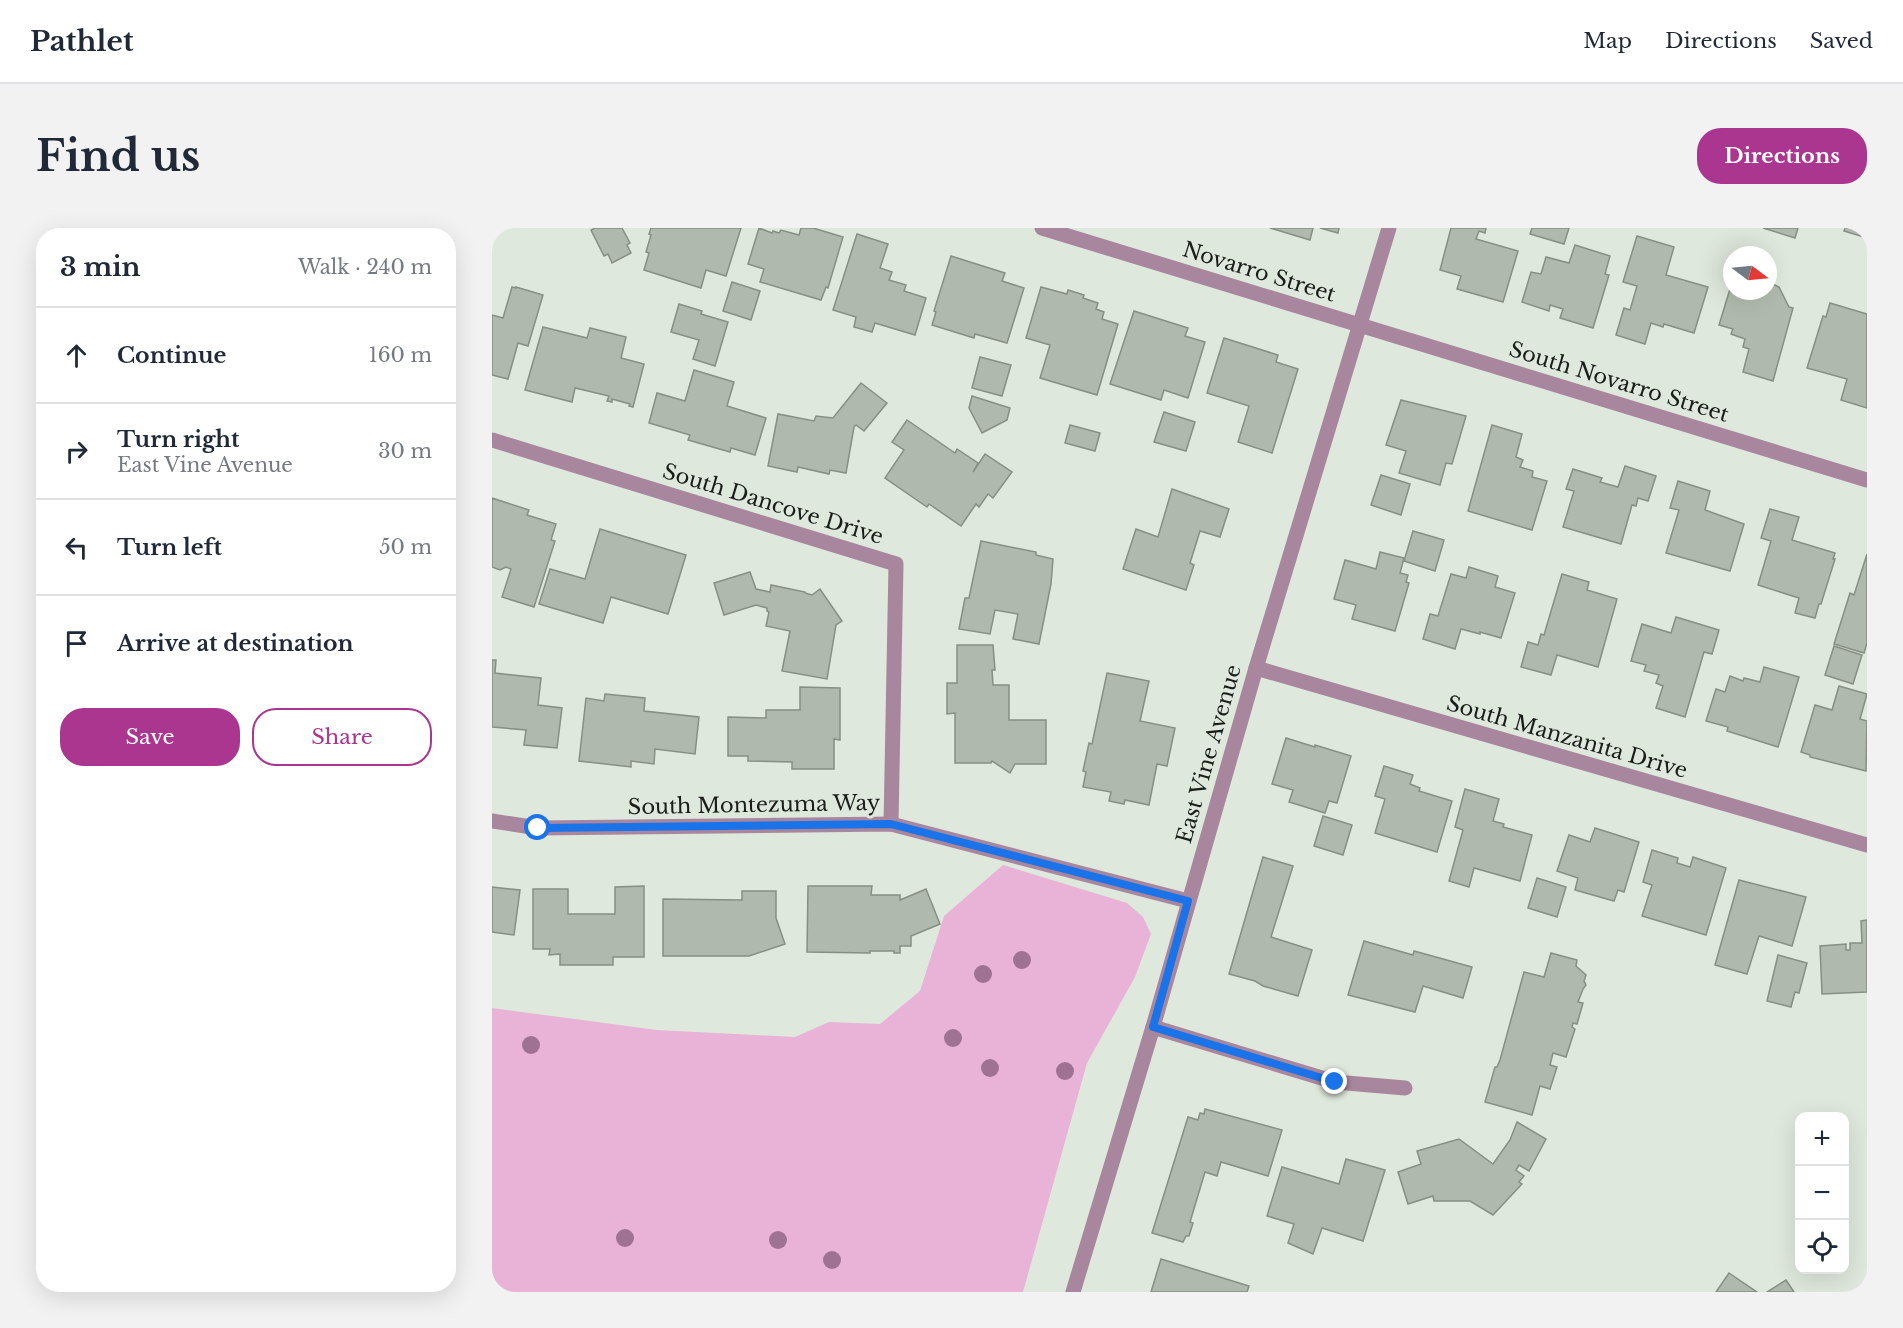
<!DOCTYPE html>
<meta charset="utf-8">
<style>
body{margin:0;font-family:"Libre Baskerville",serif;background:#f2f2f3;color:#1f2937}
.controls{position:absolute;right:18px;bottom:18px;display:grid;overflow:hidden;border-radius:12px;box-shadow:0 6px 24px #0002}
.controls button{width:54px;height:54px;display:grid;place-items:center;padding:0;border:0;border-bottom:2px solid #e0e1e3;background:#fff;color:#1f2937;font:30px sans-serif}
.compass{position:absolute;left:1231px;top:18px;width:54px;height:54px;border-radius:50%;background:#fff;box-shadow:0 6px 24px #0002;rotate:106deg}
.stop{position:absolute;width:18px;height:18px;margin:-14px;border:4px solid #1a73e8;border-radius:50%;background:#fff}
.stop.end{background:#1a73e8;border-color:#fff;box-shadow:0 2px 6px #0008}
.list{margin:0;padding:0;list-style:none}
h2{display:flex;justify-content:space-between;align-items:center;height:78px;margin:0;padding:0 24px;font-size:26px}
h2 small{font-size:20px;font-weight:400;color:#747a83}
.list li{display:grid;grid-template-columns:39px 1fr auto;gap:18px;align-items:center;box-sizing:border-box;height:96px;padding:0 24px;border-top:2px solid #e0e1e3}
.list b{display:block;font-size:22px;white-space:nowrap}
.list p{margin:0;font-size:20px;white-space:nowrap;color:#747a83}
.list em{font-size:20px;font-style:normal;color:#747a83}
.actions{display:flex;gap:12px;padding:18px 24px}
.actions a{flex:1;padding:14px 0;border:2px solid #aa3690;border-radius:24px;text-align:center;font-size:21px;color:#aa3690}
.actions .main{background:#aa3690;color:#fff}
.icon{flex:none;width:33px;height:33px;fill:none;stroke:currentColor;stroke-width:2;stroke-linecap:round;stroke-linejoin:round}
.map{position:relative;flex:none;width:1375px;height:1064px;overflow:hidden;border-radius:24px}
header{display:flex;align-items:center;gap:36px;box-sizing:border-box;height:84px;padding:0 30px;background:#fff;border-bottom:2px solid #e0e1e3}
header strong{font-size:28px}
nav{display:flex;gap:33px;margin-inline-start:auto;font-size:21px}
.intro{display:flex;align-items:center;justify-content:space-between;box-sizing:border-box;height:144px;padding:0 36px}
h1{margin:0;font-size:42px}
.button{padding:15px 27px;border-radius:24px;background:#aa3690;color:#fff;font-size:21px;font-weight:700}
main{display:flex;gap:36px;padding:0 36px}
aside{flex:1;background:#fff;border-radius:24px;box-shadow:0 6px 24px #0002}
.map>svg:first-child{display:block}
.green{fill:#e8b3d7}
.building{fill:#b0b9ae;stroke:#878f85;stroke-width:1.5}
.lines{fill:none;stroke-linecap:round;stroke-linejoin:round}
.minor{stroke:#a8879e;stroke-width:15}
.tertiary{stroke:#a8879e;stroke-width:15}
.tree{fill:#9f7294}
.route{stroke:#1a73e8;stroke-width:8}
.labels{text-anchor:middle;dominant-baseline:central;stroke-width:6;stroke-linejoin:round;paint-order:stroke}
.street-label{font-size:21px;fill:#1a1d19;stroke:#dfe8dd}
</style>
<header>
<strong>Pathlet</strong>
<nav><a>Map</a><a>Directions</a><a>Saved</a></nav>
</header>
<div class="intro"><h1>Find us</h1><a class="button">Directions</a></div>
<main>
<aside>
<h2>3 min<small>Walk · 240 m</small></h2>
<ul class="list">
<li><svg class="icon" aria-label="ahead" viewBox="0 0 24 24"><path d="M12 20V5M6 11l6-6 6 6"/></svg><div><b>Continue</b></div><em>160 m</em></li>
<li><svg class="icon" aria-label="right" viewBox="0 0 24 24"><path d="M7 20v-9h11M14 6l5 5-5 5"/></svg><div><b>Turn right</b><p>East Vine Avenue</p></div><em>30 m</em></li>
<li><svg class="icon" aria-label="left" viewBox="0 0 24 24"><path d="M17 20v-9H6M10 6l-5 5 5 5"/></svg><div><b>Turn left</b></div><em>50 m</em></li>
<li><svg class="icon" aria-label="arrive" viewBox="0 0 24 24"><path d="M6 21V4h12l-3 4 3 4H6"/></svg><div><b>Arrive at destination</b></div></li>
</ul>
<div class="actions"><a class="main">Save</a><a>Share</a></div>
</aside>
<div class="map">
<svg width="1375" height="1064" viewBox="0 0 1375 1064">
<rect width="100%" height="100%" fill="#dfe8dd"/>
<!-- green -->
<polygon class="green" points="511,637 635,675 651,689 659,706 643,749 595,835 531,1064 0,1064 0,780 165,802 303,809 337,794 388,796 428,763 452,688"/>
<!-- building -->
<g class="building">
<polygon points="103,0 130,0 138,15 135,17 139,25 120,35 116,26 112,28 99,2"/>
<polygon points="159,0 249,0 234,48 214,42 209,60 152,42 157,25 154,24 159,7 157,6"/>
<polygon points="267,0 280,5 281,3 287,5 289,2 307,7 309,0 321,0 351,9 336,60 334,59 329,72 268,54 272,41 256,36"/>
<polygon points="778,0 821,0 818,12"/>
<polygon points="828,0 847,0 846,5"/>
<polygon points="959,0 994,0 993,5 987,3 984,11 1026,23 1011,74 965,61 969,48 948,42"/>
<polygon points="1040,0 1077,0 1072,16 1038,6"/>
<polygon points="1271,0 1306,0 1303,10"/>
<polygon points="1353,0 1375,0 1375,10 1352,3"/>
<polygon points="365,6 396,16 388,40 400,44 397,52 414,57 412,63 434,70 423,107 383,95 380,104 362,99 364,89 341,82"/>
<polygon points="1145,8 1182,19 1174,47 1216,59 1202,105 1172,96 1171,99 1159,95 1153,116 1124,107 1132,80 1138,82 1145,58 1131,54"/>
<polygon points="1083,17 1118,28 1113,46 1117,47 1101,100 1068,90 1071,81 1058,77 1057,83 1030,74 1039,44 1049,46 1054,29 1077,35"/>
<polygon points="459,28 513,45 510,53 532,60 515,115 483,106 482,110 440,97 444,84 442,83"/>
<polygon points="240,54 268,63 259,92 231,83"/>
<polygon points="1281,56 1287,59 1297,79 1301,80 1281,153 1251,144 1257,121 1251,119 1253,111 1239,106 1241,101 1227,97 1238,61 1240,63 1265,69 1267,63 1276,63 1276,57"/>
<polygon points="20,59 24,60 24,59 51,67 36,118 26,115 16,151 0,147 0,87 11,90"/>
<polygon points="549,59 575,66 576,62 592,67 591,70 606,75 604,81 612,84 610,91 626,96 605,167 548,150 558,117 534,110"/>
<polygon points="1338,75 1375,86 1375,180 1349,172 1355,151 1315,140 1331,88 1334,89"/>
<polygon points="187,76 210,83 209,86 236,94 223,138 201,131 207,112 179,104"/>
<polygon points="642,83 696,100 693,108 713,114 696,170 672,162 669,172 618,156"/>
<polygon points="51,99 95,110 98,100 134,109 129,130 152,136 141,179 137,178 138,176 120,171 120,174 115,173 117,168 83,160 80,174 33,162"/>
<polygon points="732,110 786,127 784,134 806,141 780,225 746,214 757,178 715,165"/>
<polygon points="488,129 519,137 510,168 480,160"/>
<polygon points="202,142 242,154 235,178 274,190 263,227 239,220 238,224 196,212 198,207 157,195 165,165 193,173"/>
<polygon points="369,155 395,175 372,203 364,197 362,199 354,245 338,242 337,246 306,239 305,244 276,238 286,186 322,193 324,188 341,190"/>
<polygon points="480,168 518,180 515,192 490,205 477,180"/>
<polygon points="909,172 974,188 960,236 954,235 948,257 907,245 914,223 894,217"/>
<polygon points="672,184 703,194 694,223 662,214"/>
<polygon points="415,192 463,225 465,221 486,235 481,244 493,226 520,244 501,270 496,266 487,279 484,276 469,298 437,276 435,279 393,250 412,222 400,214"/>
<polygon points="578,197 608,205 603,223 573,215"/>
<polygon points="1000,197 1030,206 1024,229 1031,232 1028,239 1041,243 1040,249 1055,253 1040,302 976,283"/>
<polygon points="1133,238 1164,248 1156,273 1146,270 1144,278 1140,277 1129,316 1071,299 1082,263 1074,261 1081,241 1110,250 1108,254 1126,259"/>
<polygon points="889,247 918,256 909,287 879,277"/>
<polygon points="1186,253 1218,263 1213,282 1252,296 1238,343 1174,325 1187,282 1178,280"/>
<polygon points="680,261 737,281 728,309 708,303 698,335 702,337 694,362 631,341 644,301 666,309"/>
<polygon points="0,270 37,282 35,287 64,296 59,312 63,313 42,379 10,369 19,341 14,339 8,342 0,339"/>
<polygon points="1278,281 1307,289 1300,312 1343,325 1341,331 1343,331 1329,376 1327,376 1323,390 1303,385 1307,370 1266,357 1279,313 1269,310"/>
<polygon points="108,301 194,327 176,386 119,369 111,395 47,376 58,341 93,351"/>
<polygon points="921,303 952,312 943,343 912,333"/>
<polygon points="489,313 544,324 544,327 561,331 559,356 547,416 521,411 526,386 503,382 498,406 467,401 473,370 477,370"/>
<polygon points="888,324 912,330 908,345 916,347 914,354 917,355 903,403 860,391 864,377 842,371 853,332 884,341"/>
<polygon points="1375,326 1375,415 1372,425 1342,416 1358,365 1362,367"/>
<polygon points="977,339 1006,348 1003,359 1023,365 1009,410 988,404 988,406 969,401 963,421 931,411 938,386 946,388 959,346 974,350"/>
<polygon points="258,344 264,361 278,364 279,357 313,364 313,365 320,367 328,361 350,393 344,397 335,451 290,443 298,403 274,398 277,384 275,383 275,380 264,377 232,387 222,355"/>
<polygon points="1070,346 1097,354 1095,362 1125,371 1106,439 1065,427 1059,447 1029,439 1036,414 1046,417 1049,406 1052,407"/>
<polygon points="1184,389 1227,402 1220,426 1212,424 1193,489 1164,480 1171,458 1164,455 1167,447 1152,443 1154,437 1139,433 1150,396 1179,405"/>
<polygon points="465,417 501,417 503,442 500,442 501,457 517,457 517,492 554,492 554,536 523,536 518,545 500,533 499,535 463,535 463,485 455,486 455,455 465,455"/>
<polygon points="1342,418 1370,427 1361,456 1333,447"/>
<polygon points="0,432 4,432 3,445 49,450 46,477 70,480 65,520 32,517 34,502 0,499"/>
<polygon points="1272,439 1307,449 1286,519 1235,503 1236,499 1214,493 1224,461 1233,464 1238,448 1251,453 1252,450 1268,454"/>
<polygon points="615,445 657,453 648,493 683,500 675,538 665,536 657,577 633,572 632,576 617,573 619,564 591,559 594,544 591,543 597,515 600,516"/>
<polygon points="1347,458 1375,466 1368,491 1375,493 1374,543 1318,529 1318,527 1309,524 1323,477 1340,482"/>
<polygon points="308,459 348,460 348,512 342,511 342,541 300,541 300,534 256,533 256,528 236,528 236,489 274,490 274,482 308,482"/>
<polygon points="113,466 153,470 152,483 207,489 203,526 163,521 162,536 139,533 139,539 87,533 94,470 112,473"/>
<polygon points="794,510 823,519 823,517 859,528 845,575 837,573 833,585 797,574 801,562 780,556"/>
<polygon points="892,538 921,547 918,556 928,560 927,563 960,573 945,624 883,605 893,571 883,568"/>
<polygon points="973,561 1007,571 1001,593 1012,596 1011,599 1040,607 1028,653 982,640 977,659 957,653 971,602 963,599"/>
<polygon points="831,588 860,597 851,627 822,618"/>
<polygon points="1103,600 1147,614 1132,664 1126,662 1122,673 1083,662 1086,650 1065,643 1077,607 1098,614"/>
<polygon points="1160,622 1186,630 1185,635 1198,639 1201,629 1234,640 1214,707 1150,688 1160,657 1151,654"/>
<polygon points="771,629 801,638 779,709 820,722 806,768 771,758 763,753 737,746"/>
<polygon points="1045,650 1074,659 1065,689 1036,680"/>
<polygon points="1247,652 1314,669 1300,718 1267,708 1255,746 1223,737"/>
<polygon points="152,658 152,729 121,729 121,737 68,737 68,726 57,727 58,721 41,721 41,661 76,661 76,686 123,686 123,659"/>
<polygon points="316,658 380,658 379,667 408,667 408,672 434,661 448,696 419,708 419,718 408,718 408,725 402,725 402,723 378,723 378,725 315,724"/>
<polygon points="0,659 28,662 22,707 0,704"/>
<polygon points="250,663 284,663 284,690 293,716 257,728 171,728 171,671 250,672"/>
<polygon points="1375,692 1375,764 1330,766 1328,718 1354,716 1354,722 1358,722 1358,715 1370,715 1369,693"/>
<polygon points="872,713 921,727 922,723 980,739 971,770 931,758 923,784 856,767"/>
<polygon points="1059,725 1085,732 1084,738 1094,747 1092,753 1094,757 1091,761 1086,774 1091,775 1085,796 1081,795 1080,799 1083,801 1074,829 1061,825 1058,837 1065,839 1058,861 1048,858 1040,887 993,874 1003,839 1005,839 1008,832 1032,744 1052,749"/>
<polygon points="1286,727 1315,735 1307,765 1303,764 1299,779 1275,773"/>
<polygon points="713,881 790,902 776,948 729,934 725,948 713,944 698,994 701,995 697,1008 694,1008 691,1014 660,1005 696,889 706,892 708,885 712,886"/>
<polygon points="1025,894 1054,911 1037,943 1027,937 1024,942 1032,948 1027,954 1030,956 1001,987 978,973 942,973 941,968 916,976 906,944 929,936 925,923 967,911 1001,936 1018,912"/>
<polygon points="854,931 893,942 871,1013 830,1000 821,1026 796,1015 802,996 775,988 790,939 847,956"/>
<polygon points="669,1031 757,1058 755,1064 659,1064"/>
<polygon points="1237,1045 1265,1064 1224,1064"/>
<polygon points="1294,1052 1302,1064 1275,1064"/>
</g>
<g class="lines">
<!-- minor -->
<g class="minor">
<polyline points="550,0 1375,252"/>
<polyline points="0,212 404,336 399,596"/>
<polyline points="764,440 1375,617"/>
<polyline points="0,593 46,600 399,596 696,673"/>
<polyline points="661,799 843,854 913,860"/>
</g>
<!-- tertiary -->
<polyline class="tertiary" points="581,1064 661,799 764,440 897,0"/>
</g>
<!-- trees -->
<g class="tree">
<circle cx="530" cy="732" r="9"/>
<circle cx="491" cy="746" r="9"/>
<circle cx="461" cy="810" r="9"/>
<circle cx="39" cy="817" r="9"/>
<circle cx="498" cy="840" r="9"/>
<circle cx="573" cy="843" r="9"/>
<circle cx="133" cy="1010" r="9"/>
<circle cx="286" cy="1012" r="9"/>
<circle cx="340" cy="1032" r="9"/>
</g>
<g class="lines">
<!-- route -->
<polyline class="route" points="46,600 399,596 696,673 661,799 843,854"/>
</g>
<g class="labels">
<!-- street labels -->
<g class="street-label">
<text transform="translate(767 44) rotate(17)">Novarro Street</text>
<text transform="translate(1127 154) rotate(17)">South Novarro Street</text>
<text transform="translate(281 276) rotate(17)">South Dancove Drive</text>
<text transform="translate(1075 509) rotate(16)">South Manzanita Drive</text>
<text transform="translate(717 526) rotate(-74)">East Vine Avenue</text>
<text transform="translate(262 577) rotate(-1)">South Montezuma Way</text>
</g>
</g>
</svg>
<div class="controls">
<button>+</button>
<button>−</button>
<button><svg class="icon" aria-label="locate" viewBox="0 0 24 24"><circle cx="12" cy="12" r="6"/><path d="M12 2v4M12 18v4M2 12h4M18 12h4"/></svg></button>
</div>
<svg class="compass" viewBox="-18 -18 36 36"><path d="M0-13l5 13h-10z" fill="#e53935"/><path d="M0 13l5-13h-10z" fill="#747a83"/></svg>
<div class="stop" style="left:46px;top:600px"></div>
<div class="stop end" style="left:843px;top:854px"></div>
</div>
</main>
